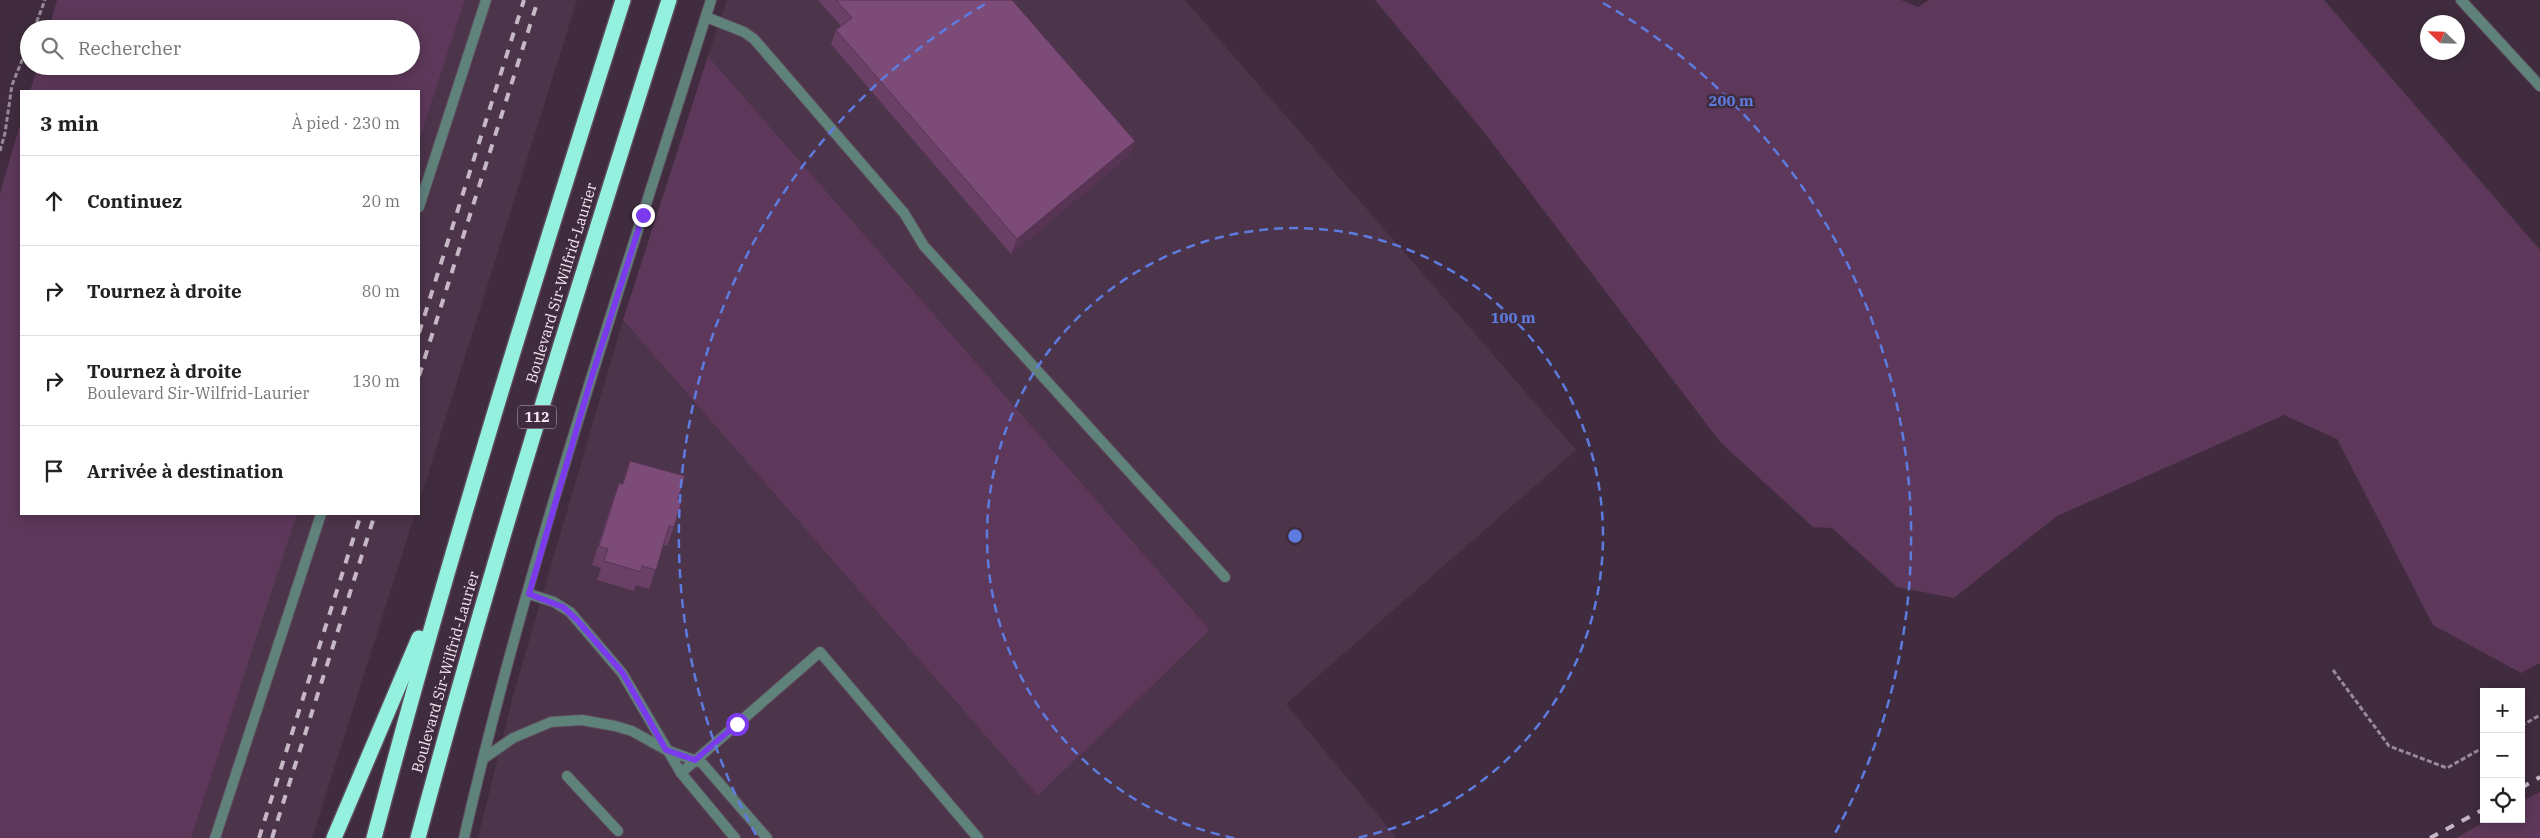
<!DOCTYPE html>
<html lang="fr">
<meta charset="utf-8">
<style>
body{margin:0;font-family:"IBM Plex Serif",serif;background:#f2f2f2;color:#222}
.controls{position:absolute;right:15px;bottom:15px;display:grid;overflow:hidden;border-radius:0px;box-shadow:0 2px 12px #0003}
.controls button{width:45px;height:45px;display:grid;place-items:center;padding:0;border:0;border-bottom:1px solid #e0e0e0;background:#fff;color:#222;font:25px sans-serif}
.compass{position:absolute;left:2420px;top:15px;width:45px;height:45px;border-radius:50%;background:#fff;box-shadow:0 2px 12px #0003;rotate:293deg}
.stop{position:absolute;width:15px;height:15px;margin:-11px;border:4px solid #7c3aed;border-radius:50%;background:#fff}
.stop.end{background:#7c3aed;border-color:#fff;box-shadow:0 1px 5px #0008}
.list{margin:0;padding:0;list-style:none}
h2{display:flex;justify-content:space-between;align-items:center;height:65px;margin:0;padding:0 20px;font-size:21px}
h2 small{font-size:16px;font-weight:400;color:#767676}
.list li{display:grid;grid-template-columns:32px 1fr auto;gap:15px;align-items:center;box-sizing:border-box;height:90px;padding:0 20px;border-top:1px solid #e0e0e0}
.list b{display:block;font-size:19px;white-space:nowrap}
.list p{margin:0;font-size:16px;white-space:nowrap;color:#767676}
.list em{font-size:16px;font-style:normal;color:#767676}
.icon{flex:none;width:28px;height:28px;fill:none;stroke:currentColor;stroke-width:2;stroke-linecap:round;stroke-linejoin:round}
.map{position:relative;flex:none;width:2540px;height:838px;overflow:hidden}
.search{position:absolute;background:#fff;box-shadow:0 2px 12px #0003;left:20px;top:20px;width:400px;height:55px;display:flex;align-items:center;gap:12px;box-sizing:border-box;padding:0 18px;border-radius:28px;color:#767676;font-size:19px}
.panel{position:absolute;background:#fff;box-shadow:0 2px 12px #0003;left:20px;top:90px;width:400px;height:425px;border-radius:0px}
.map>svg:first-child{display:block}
.built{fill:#4c344a}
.green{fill:#5d385a}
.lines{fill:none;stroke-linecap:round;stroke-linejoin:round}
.service-casing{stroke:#5d4a5b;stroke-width:12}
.tertiary-casing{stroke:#5d4a5b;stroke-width:12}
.motorway-casing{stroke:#5d4a5b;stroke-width:18}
.path{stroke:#9a8998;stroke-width:3;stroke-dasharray:5 2.5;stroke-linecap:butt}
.service{stroke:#5f827b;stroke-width:10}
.tertiary{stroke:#5f827b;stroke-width:10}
.motorway{stroke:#94f0df;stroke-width:15}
.rail{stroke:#c7b8c5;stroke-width:4;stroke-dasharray:9 9;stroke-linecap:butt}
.wall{fill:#6b4067}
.shaded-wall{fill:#573454}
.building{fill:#7c4b78;stroke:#573454}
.route{stroke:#7c3aed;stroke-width:6}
.ring{fill:none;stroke:#5e7ce0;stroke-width:2.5;stroke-dasharray:9 6}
.labels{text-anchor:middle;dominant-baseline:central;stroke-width:5;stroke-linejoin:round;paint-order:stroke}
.shield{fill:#402c3e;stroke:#beafbc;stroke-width:1}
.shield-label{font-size:14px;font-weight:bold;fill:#f4e7f2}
.street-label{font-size:15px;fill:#f4e7f2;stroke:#402c3e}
.centre{fill:#5e7ce0;stroke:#402c3e;stroke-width:2.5}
.ring-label{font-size:15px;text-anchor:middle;font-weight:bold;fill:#5e7ce0;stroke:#402c3e;stroke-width:5;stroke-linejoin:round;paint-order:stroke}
</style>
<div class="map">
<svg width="2540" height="838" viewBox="0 0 2540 838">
<rect width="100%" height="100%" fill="#402c3e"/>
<!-- built -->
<g class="built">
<polygon points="465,0 577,0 419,503 419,141"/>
<polygon points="727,0 1185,0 1576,450 1286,704 1397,838 478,838 514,692 623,320 1038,796 1210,630 708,56"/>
<polygon points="297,514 415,514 312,838 191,838"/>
</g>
<!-- green -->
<g class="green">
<polygon points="57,0 465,0 419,141 419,91 30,91 38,66 411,66 411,29 49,29"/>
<polygon points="1375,0 1901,0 1918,7 1929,0 2324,0 2540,250 2540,663 2521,673 2433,625 2337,439 2284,415 2057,516 1954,598 1897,587 1832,528 1813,527 1721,443 1484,132"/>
<polygon points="708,56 1210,630 1038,796 623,320"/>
<polygon points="21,121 21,514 297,514 191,838 0,838 0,193"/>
<polygon points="2540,792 2540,838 2456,838 2490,819 2521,819 2521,802"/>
</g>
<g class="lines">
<!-- service casing -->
<g class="service-casing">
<g id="service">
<polyline points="2461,0 2540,86"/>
<polyline points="706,17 744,32 754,39 904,213 924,246 1225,577"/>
<polyline points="419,207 486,0"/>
<polyline points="529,594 554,602 570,612 622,673 681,773 735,838"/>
<polyline points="483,759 513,738 551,722 582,720 615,726 632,731 666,750 702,763 767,838"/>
<polyline points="681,773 820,652 978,838"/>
<polyline points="567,776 618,831"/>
<polyline points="215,838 321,514"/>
</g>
</g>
<!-- tertiary casing -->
<g class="tertiary-casing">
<path id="tertiary" d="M464,838C529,554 624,277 711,0"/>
</g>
<!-- motorway casing -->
<g class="motorway-casing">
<g id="motorway">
<polyline points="334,838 419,638"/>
<path d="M374,838C448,556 535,278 623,0"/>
<path d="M418,838C493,556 581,278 669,0"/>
</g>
</g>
<!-- path -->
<g class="path">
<polyline points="34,29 45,0"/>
<polyline points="0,151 5,133 12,85 29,43"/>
<polyline points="2333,670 2389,746 2447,768 2484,747"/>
<polyline points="2521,726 2540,715"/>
</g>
<!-- service -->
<use href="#service" class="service"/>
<!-- tertiary -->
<use href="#tertiary" class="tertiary"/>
<!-- motorway -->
<use href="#motorway" class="motorway"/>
<!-- rail -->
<g class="rail">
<polyline points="419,333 524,0"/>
<polyline points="419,376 538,0"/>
<polyline points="2521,788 2540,777"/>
<polyline points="259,838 361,514"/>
<polyline points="272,838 375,514"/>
<polyline points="2430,838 2484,809"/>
</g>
</g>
<!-- wall -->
<g class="wall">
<polygon points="818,0 1012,0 1135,141 1129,156 1011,254 831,44 836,30 841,26"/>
<polygon points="630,461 678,499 674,527 667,546 663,545 649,589 636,585 634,591 597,580 601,568 592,565 612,502 619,483 622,484"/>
</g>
<!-- shaded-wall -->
<polygon class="shaded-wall" points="1135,141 1129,156 1011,254 1017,239"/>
<!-- building -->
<g class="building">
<polygon points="836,0 1012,0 1135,141 1017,239 836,30 852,18"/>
<polygon points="630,461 685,476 678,499 682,500 674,527 669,526 656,570 642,566 641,572 604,561 608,549 599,546 619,483 623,484"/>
</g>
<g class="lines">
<!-- route -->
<polyline class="route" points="643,215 592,376 529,594 563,607 577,620 622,672 666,750 695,760 737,724"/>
</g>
<!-- distance rings -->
<g class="ring">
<path d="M1234 838A308 308 0 1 1 1356 838"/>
<path d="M756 835A616 616 0 0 1 987 3M1603 3A616 616 0 0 1 1834 835"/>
</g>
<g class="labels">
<!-- shield labels -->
<rect class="shield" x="518" y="405.5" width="38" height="23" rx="4"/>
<g class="shield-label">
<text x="537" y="417">112</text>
</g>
<!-- street labels -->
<g class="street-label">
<text transform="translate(561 283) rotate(-73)">Boulevard Sir-Wilfrid-Laurier</text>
<text transform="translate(445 672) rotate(-74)">Boulevard Sir-Wilfrid-Laurier</text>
</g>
</g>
<circle cx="1295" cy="536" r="8" class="centre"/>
<g class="ring-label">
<text x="1731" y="106">200 m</text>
<text x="1513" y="323">100 m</text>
</g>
</svg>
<div class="controls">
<button>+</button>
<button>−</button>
<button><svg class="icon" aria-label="locate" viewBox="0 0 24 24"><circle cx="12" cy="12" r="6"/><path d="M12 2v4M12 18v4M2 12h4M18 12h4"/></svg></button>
</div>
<svg class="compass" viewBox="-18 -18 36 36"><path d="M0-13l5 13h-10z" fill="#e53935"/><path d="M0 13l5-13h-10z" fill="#767676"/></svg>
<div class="stop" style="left:737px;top:724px"></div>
<div class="stop end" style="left:643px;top:215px"></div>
<div class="search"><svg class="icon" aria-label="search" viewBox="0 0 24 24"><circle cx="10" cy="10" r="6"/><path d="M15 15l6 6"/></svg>Rechercher</div>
<section class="panel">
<h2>3 min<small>À pied · 230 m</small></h2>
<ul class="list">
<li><svg class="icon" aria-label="ahead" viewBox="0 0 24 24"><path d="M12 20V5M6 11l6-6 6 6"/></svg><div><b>Continuez</b></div><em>20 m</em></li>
<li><svg class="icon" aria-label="right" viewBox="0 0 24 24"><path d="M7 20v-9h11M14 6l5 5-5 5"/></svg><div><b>Tournez à droite</b></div><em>80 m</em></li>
<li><svg class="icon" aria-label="right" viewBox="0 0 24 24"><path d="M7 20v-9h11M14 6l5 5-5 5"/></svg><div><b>Tournez à droite</b><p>Boulevard Sir-Wilfrid-Laurier</p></div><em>130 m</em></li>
<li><svg class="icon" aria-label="arrive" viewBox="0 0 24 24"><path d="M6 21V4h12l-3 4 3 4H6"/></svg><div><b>Arrivée à destination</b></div></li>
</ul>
</section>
</div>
